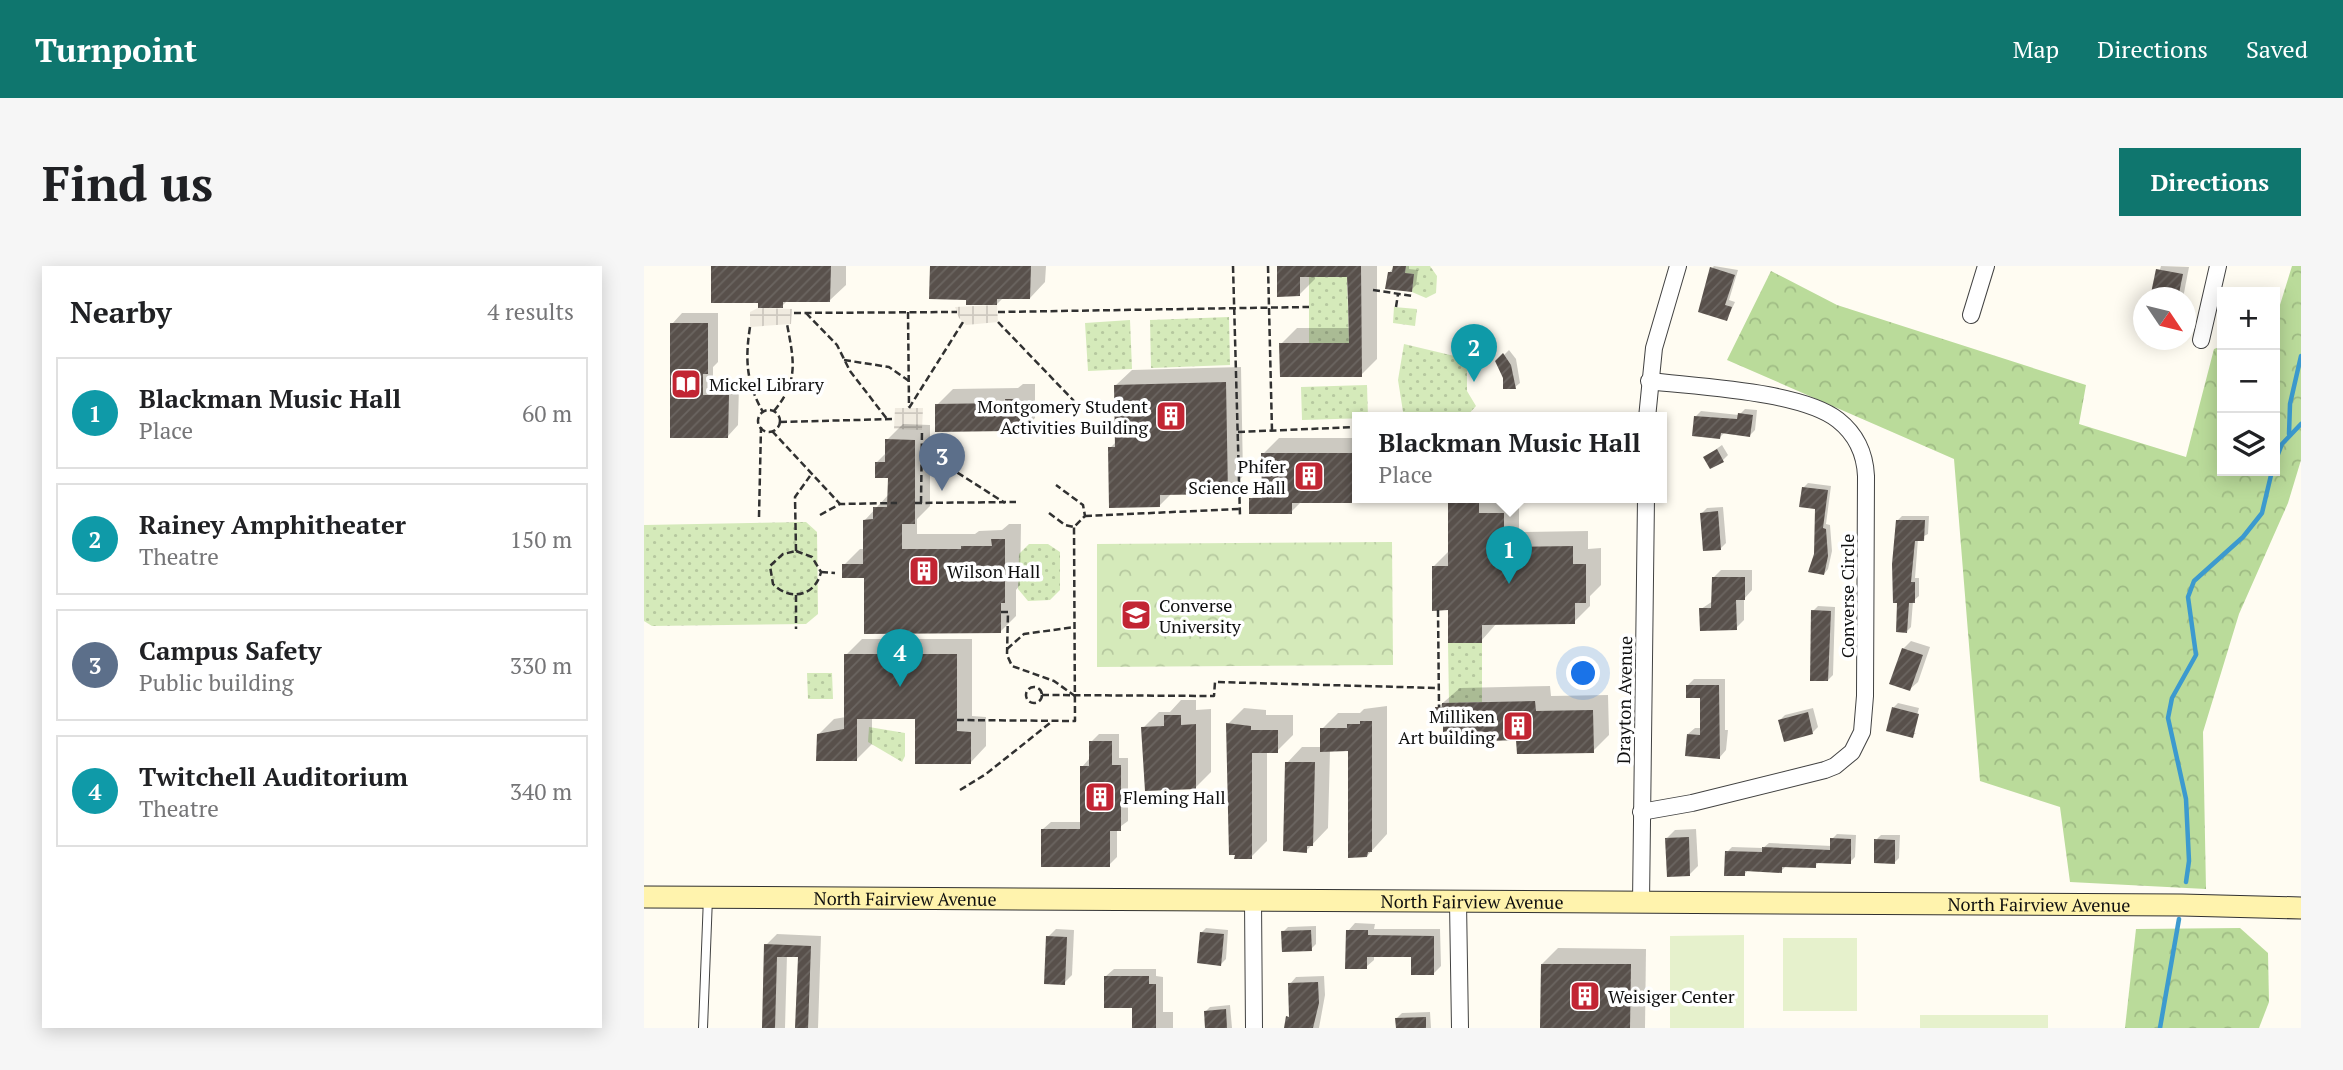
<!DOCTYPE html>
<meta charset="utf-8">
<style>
body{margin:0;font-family:"PT Serif",serif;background:#f6f6f6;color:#202124}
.controls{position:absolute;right:21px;top:21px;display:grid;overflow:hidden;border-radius:0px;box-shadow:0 4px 18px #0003}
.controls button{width:63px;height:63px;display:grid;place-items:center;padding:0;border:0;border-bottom:2px solid #e0e0e0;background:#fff;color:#202124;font:35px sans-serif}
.compass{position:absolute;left:1489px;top:21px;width:63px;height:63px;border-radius:50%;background:#fff;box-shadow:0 4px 18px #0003;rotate:125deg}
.you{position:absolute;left:940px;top:408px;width:24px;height:24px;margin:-18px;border:5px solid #fff;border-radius:50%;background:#1a73e8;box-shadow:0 0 0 10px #1a73e833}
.badge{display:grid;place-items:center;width:46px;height:46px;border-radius:50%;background:#0f766e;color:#fff;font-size:23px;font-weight:700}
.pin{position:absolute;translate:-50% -58px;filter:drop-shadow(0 2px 4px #0008)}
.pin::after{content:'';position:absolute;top:37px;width:24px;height:21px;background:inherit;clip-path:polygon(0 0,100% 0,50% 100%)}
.popup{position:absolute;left:708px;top:146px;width:315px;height:91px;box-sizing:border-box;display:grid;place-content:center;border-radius:0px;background:#fff;filter:drop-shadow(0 2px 5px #0005);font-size:23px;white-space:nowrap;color:#757577}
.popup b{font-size:26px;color:#202124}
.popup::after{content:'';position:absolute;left:50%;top:100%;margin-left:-14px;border:14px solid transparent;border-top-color:#fff}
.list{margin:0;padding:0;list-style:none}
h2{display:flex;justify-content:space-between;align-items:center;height:91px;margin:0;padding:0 28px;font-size:30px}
h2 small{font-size:23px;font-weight:400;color:#757577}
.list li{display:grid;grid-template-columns:46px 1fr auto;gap:21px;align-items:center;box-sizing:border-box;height:112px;margin:0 14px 14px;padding:0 14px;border:2px solid #e0e0e0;border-radius:0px}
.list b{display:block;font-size:26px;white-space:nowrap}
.list p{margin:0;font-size:23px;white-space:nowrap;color:#757577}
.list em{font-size:23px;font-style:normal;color:#757577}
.icon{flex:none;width:38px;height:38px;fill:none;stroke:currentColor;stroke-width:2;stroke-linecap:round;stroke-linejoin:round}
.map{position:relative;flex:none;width:1657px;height:762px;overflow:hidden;border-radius:0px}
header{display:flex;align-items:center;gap:42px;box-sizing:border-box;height:98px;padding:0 35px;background:#0f766e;color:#fff}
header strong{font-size:33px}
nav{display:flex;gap:38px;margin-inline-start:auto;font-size:24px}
.intro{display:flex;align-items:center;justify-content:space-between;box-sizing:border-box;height:168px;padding:0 42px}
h1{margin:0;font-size:49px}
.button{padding:18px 32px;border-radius:0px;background:#0f766e;color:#fff;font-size:24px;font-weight:700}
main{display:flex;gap:42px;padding:0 42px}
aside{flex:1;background:#fff;border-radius:0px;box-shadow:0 4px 18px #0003}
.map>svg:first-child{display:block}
.grass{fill:url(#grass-dots)}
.forest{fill:url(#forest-crowns)}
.park{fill:url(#park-crowns)}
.pitch{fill:#e6f1cc}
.plaza{fill:url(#plaza-grid)}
.shadow{fill:#0003}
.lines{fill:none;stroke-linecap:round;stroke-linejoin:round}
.stream{stroke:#3c9acf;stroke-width:4.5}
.building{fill:url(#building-hatch)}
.lane-casing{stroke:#424242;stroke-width:10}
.street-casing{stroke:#424242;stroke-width:18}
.secondary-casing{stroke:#313131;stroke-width:23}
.path{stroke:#313131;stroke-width:2.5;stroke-dasharray:7 3.5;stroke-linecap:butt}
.lane{stroke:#fff;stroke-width:8}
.street{stroke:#fff;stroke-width:16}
.secondary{stroke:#fff3ad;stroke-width:21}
.labels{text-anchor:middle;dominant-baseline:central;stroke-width:7;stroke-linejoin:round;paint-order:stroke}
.poi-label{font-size:18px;fill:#0f0f0f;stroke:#fff;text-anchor:start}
.street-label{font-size:18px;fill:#0f0f0f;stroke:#fff}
</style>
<header>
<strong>Turnpoint</strong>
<nav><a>Map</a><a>Directions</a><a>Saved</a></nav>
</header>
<div class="intro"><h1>Find us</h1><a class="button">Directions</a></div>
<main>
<aside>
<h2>Nearby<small>4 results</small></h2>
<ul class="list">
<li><span class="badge" style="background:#0f9aa8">1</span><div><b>Blackman Music Hall</b><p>Place</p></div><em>60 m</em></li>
<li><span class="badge" style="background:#0f9aa8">2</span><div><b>Rainey Amphitheater</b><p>Theatre</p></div><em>150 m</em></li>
<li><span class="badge" style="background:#5c6f8a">3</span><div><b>Campus Safety</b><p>Public building</p></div><em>330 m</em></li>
<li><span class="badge" style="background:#0f9aa8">4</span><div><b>Twitchell Auditorium</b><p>Theatre</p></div><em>340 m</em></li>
</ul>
</aside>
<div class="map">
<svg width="1657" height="762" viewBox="0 0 1657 762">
<defs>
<pattern id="grass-dots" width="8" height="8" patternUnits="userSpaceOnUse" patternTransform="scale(1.75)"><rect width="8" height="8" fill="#d5eaba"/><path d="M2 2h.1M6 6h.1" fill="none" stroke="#b6c89f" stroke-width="1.8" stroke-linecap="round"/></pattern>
<pattern id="forest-crowns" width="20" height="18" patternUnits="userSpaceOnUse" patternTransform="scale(1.75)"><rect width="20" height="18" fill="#badb9a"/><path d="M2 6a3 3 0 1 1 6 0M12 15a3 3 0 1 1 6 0" fill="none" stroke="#9fbb84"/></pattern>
<pattern id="park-crowns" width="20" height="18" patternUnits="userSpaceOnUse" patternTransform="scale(1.75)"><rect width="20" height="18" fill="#d5eaba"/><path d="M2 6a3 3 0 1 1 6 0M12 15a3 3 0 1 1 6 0" fill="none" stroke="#b6c89f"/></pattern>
<pattern id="plaza-grid" width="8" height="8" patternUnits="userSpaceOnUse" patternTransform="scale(1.75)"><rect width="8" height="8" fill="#f0ebe0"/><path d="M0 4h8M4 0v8" fill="none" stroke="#cdc8bf"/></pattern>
<pattern id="building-hatch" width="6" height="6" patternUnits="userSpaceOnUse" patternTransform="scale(1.75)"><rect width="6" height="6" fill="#58504b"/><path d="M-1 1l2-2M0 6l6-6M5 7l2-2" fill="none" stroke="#6b6561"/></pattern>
</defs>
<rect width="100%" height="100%" fill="#fffcf2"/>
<!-- grass -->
<g class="grass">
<polygon points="762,0 786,0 793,10 792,27 782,32 768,26 770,8 761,7"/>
<polygon points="665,11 703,11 705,77 665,77"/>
<polygon points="750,41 773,43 771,60 749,57"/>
<polygon points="585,51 586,99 507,102 506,54"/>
<polygon points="486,54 488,103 444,105 441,57"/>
<polygon points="760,78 823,93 823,125 832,140 821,152 760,152 754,114"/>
<polygon points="723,119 724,152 658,154 657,121"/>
<polygon points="162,256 173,266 174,348 162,358 8,360 0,355 0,259"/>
<polygon points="385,278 404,278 416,286 416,324 406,334 384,335 374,323 375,288"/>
<polygon points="804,377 838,377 838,436 805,437"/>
<polygon points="163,407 188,407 189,433 164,433"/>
<polygon points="225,461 261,467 261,490 258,496 224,476"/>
</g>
<!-- forest -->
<g class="forest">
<polygon points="1648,0 1657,0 1657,194 1644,237 1595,348 1559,466 1562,623 1426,616 1416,541 1336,515 1310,193 1083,94 1127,5 1193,39 1442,119 1435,158 1542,191 1570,83 1578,80 1578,205 1631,205 1631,55"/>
<polygon points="1596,662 1624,687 1625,736 1615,762 1481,762 1492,663"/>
</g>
<!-- park -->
<polygon class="park" points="748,276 749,399 453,401 453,278"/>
<!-- pitch -->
<g class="pitch">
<polygon points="1100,669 1100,762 1026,762 1026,670"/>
<rect x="1139" y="672" width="74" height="73"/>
<rect x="1276" y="749" width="128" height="13"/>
</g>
<!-- plaza -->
<g class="plaza">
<polygon points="353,39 354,56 322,59 315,52 311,41"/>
<polygon points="114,42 148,43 147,58 106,61 106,46"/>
<polygon points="251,142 279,142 278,164 250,163"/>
</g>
<!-- shadow -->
<g class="shadow">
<polygon points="69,0 202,0 202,19 186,34 144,34 138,40"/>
<polygon points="287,0 402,0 401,16 386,32 359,32 353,38 324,32"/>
<polygon points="635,0 733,0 733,93 717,109 637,78 653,62 706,62 704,9 671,9 671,13 655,29"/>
<polygon points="765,0 765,3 774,4 772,19 767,24 745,7 751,0"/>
<polygon points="1070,0 1094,4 1085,34 1091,36 1083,53 1068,2"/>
<polygon points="1517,0 1545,1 1539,32 1508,32"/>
<polygon points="38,47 74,47 74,96 69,101 69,119 95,119 94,159 84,170 28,170 28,58"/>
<polygon points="865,84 872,93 876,117 871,121 861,112 854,95"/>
<polygon points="597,101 599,210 583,226 528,227 516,239 466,182 473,175 472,119 488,104"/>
<polygon points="379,118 391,118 391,152 375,168 293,139 309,123 374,122"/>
<polygon points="1101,143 1113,144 1111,164 1106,169 1081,166 1076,171 1052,150 1057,145 1095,149"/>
<polygon points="259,158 286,159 286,240 273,253 273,268 331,268 335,265 358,264 365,258 377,258 376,319 372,324 372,350 356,366 200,299 216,283 221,283 221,254 245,228 245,210 233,196 243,186 243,174"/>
<polygon points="635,172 713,172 713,232 723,232 658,235 647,246 607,233 619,221 619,188"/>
<polygon points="1078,179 1084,189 1079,194 1061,191"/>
<polygon points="1164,217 1187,220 1182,258 1186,259 1188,285 1184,303 1180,308 1172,288 1173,242 1159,222"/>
<polygon points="809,232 875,232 875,266 944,265 944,283 957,282 957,319 946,330 946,340 930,356 853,357 837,375 806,343 789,301 806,284 805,236"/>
<polygon points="1079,241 1082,277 1077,282 1058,247 1063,242"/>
<polygon points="1258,250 1285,250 1284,268 1274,273 1271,312 1275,312 1275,330 1269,335 1267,361 1263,365 1254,254"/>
<polygon points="1077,304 1108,304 1108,324 1100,333 1100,354 1092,362 1057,343 1069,335 1069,312"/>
<polygon points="1174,340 1191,341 1189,409 1184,414 1169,345"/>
<polygon points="218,373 328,373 328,450 342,451 342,480 327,496 273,451 228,452 228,478 212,494 174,469 190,453 202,451 202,389"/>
<polygon points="1267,375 1286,381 1274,416 1266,423 1259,383"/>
<polygon points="1050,413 1081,413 1081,464 1084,464 1082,484 1076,491 1044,468 1051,462 1058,462 1058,431 1044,419"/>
<polygon points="906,420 907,430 964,429 965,469 949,485 874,472 801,451 793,442 816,422"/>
<polygon points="537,434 552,434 552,444 567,443 567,506 551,522 499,462 515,446 526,446"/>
<polygon points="1254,437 1275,442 1268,467 1272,467 1268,470 1249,442"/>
<polygon points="743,440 743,568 723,590 705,484 686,484 684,562 662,585 643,497 658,481 678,481 678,463 694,447 716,447 720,443"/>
<polygon points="600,442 622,444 622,449 649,449 649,469 633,485 623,485 623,575 607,591 584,458"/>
<polygon points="1169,442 1174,461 1169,466 1141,474 1136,454 1141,449"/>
<polygon points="455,468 475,468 475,492 484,492 484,555 473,563 473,591 465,599 399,563 407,556 437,556 438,501 445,493 447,476"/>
<polygon points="1052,563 1054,600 1046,608 1023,572 1031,564"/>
<polygon points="1193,568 1212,569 1211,591 1206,596 1176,595 1171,600 1143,599 1137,605 1105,603 1100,609 1083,586 1088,581 1119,582 1125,577 1188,580 1188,573"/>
<polygon points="1237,569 1256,569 1255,592 1250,597 1232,574"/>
<polygon points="711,657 731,658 730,663 796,663 797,700 790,707 769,689 730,689 730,694 722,701 704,665"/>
<polygon points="672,660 672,678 667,683 639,666 644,661"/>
<polygon points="562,662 584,664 582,693 577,698 557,667"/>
<polygon points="412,663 430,664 428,709 420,717 404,671"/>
<polygon points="133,668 177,670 174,762 153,762 156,690 143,689 141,762 119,762 122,679"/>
<polygon points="914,682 1002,683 1001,762 898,762 898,698"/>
<polygon points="470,703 512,703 512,710 519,711 519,746 529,746 529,762 489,762 490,740 462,710"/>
<polygon points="680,710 681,729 675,762 642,762 647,748 646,718 652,711"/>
<polygon points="586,739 588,762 562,762 561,746 566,741"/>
<polygon points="786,746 787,762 754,762 753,752 758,747"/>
</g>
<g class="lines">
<!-- stream -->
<g class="stream">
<polyline points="1645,168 1646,138 1657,90"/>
<polyline points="1631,196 1638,178 1657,158"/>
<polyline points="1542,616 1545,595 1542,533 1524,452 1528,432 1552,389 1544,331 1550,315 1599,271 1618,247 1628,205"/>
<polyline points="1516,762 1535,653"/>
</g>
</g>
<!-- building -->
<g class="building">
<polygon points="67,0 187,0 186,36 139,36 139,42 114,42 114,37 67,37"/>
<polygon points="286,0 387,0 386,33 353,33 353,39 322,39 322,34 285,33"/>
<polygon points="633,0 717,0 718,111 636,111 635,77 705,77 704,34 703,11 656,11 656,30 633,31"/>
<polygon points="749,0 762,0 761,7 770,8 768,26 741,23 744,6 748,6"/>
<polygon points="1066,1 1091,9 1081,39 1088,41 1083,55 1054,46"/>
<polygon points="1512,3 1539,8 1534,32 1506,32"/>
<polygon points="26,57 64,57 64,108 59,108 59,129 85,129 84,172 26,172"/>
<polygon points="859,87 867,99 872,123 859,123 859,112 851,95"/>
<polygon points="582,116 584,228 516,229 516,241 465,242 464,181 471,181 470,119"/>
<polygon points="361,133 376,133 376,169 365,169 365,165 291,166 291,138 361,137"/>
<polygon points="1094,147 1109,149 1106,171 1077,167 1076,173 1048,170 1050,150 1093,153"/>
<polygon points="241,173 271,174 271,258 258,258 258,283 317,283 317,280 348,280 347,273 361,273 361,337 357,337 357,367 220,368 220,312 198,312 198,298 219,298 219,254 229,253 229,241 243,241 244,212 231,212 231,196 241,196"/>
<polygon points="1073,183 1080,196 1066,203 1059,191"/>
<polygon points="617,187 713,187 713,237 648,237 648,248 605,248 605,232 618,232"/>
<polygon points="1158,221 1184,224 1179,262 1182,263 1184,290 1180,309 1164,306 1170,288 1171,243 1155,241"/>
<polygon points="804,235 835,235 835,247 860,247 860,281 929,280 929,298 942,298 942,337 931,337 931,358 838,359 838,377 804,377 804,344 788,345 788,300 804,300"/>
<polygon points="1074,245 1077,284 1059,285 1056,247"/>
<polygon points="1252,254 1281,254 1280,275 1271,275 1267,316 1271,316 1271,337 1265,337 1263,367 1252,366 1253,337 1249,337 1248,298"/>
<polygon points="1068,311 1101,311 1101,334 1092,334 1093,364 1056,365 1055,342 1067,342"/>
<polygon points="1167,344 1187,345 1184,415 1166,415"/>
<polygon points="1258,382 1279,389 1266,425 1245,418"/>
<polygon points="200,388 313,388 313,465 327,466 327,498 271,498 271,453 213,453 213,495 172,495 173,468 200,463"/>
<polygon points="1042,419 1075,419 1076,493 1041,490 1043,468 1056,469 1056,432 1042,432"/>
<polygon points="891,435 892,445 949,444 950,487 873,488 872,474 847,475 847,466 799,467 799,453 791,453 791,441 798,441 798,437"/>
<polygon points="1248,441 1275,448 1269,472 1242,465"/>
<polygon points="1164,446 1169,468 1140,476 1134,454"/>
<polygon points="520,449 537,449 537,459 552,458 552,523 501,525 497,461 520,460"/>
<polygon points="716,455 728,455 728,586 724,586 723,591 704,592 704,485 676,486 676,462 703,462 703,458 716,458"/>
<polygon points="582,457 607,460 607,464 634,464 634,487 608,487 608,593 590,593 591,589 585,589"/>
<polygon points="445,475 468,475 468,499 477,499 477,565 466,565 466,601 397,601 397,563 436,563 436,500 445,500"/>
<polygon points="641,496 671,496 669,580 663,580 663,587 639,585"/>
<polygon points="1045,571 1046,610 1023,611 1021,572"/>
<polygon points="1186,572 1207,573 1207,598 1172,597 1172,602 1138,601 1138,607 1101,605 1101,610 1080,610 1081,585 1118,586 1118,581 1186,584"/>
<polygon points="1230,573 1251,574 1251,598 1230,597"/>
<polygon points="667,664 668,685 638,686 637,665"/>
<polygon points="702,664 724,664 724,669 790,670 790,709 767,709 767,691 723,691 723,703 701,703"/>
<polygon points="556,666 580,668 577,700 553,697"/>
<polygon points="402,670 423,671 421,719 400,718"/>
<polygon points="120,678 167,680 164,762 151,762 154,691 133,691 131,762 118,762"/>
<polygon points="897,698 987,698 986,762 896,762"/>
<polygon points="460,710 505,710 505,718 512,718 512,762 488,762 488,742 460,742"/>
<polygon points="674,716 675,737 669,762 640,762 642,750 645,751 644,717"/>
<polygon points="582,743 583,762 561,762 560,745"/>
<polygon points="782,751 782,762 752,762 751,752"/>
</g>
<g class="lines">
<!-- lane casing -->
<g class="lane-casing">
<polyline id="lane" points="59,762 64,631"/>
</g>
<!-- street casing -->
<g class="street-casing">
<g id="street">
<polyline points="1327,49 1342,0"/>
<polyline points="1557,74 1574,0"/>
<polyline points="1003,152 1010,82 1034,0"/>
<path d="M997,546L1048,537L1181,504L1191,500L1208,486L1218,466L1221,430L1222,210C1221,188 1213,169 1194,154C1157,125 1054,121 1005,115"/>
<polyline points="609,635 610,762"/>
<polyline points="814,636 816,762"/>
<polyline points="997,637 1002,232"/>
</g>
</g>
<!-- secondary casing -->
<g class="secondary-casing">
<g id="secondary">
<path id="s1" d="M0,631L1538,639L1657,642"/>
</g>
</g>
<!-- path -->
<g class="path">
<polyline points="589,0 596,250"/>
<polyline points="624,0 628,165"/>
<polyline points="729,24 769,30"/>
<polyline points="752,41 754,28"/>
<polyline points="264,46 265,141"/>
<polyline points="354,46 665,41"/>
<polyline points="150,47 313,46"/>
<polyline points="162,47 193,79 206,105 243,153"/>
<polyline points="354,56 430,135"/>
<path d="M106,61C101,93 102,117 119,146"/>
<polyline points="200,94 245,101 265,115"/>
<polyline points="265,142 319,56"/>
<circle cx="125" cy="155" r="11"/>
<path d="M130,145C155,115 150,95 143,58"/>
<polyline points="136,156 250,153"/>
<polyline points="128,165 196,238"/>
<polyline points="594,166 713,161"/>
<polyline points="278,184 361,237"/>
<polyline points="271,237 372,236"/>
<polyline points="277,237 278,164"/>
<polyline points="405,247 421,259 430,261 441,250 439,239 412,219"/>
<polyline points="176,249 196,238 253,237"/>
<polyline points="441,250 595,243"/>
<polyline points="115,251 117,161"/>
<path d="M152,285L168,291L177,306C171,331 145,335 129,318L126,300L139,288Z"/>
<polyline points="152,285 151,231 166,210"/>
<polyline points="177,306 191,307"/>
<polyline points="152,329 152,363"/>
<polyline points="794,344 795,441"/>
<polyline points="357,346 364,346 363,389 368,400 410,415 431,430"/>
<polyline points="363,383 380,368 431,361"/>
<circle cx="390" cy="429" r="8"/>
<polyline points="398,429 570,430 571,416 794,422"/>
<polyline points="313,454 431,455 430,261"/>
<polyline points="316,524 342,508 406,457"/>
</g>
<!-- lane -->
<use href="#lane" class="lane"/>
<!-- street -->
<use href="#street" class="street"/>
<!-- secondary -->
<use href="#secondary" class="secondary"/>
</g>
<!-- icons -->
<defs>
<g id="library-square" transform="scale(1.575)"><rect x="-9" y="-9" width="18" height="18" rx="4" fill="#c22533" stroke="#fff"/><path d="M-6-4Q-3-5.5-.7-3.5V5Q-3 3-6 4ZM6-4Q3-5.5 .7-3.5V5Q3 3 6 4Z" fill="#fff"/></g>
<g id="building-square" transform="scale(1.575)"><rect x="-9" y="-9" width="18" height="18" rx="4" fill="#c22533" stroke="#fff"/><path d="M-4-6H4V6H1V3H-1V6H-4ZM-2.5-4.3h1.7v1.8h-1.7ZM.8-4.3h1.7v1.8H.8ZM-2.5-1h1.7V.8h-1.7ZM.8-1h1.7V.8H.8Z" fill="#fff"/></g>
<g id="university-square" transform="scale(1.575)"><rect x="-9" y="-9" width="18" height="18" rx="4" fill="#c22533" stroke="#fff"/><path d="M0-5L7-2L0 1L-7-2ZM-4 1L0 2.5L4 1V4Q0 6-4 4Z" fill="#fff"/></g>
</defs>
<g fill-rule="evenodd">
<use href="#library-square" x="42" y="118"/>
<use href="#building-square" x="527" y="150"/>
<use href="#building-square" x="665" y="210"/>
<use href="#building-square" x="280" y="305"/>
<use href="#university-square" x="492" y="349"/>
<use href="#building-square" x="874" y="460"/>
<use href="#building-square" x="456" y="531"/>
<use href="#building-square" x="941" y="730"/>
</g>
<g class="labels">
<!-- poi labels -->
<g class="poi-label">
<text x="65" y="118">Mickel Library</text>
<text x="504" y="140" text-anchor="end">Montgomery Student<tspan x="504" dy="21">Activities Building</tspan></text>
<text x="642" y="200" text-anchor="end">Phifer<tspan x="642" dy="21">Science Hall</tspan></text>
<text x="303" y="305">Wilson Hall</text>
<text x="515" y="339">Converse<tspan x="515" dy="21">University</tspan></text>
<text x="851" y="450" text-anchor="end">Milliken<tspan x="851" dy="21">Art building</tspan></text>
<text x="479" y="531">Fleming Hall</text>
<text x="964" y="730">Weisiger Center</text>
</g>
<!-- street labels -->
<g class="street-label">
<text transform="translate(1203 330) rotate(-90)">Converse Circle</text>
<text transform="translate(980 434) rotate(-89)">Drayton Avenue</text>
<text stroke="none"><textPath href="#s1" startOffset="261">North Fairview Avenue</textPath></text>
<text stroke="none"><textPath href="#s1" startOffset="828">North Fairview Avenue</textPath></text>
<text stroke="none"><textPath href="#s1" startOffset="1395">North Fairview Avenue</textPath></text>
</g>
</g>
</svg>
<div class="controls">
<button>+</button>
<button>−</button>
<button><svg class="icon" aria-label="layers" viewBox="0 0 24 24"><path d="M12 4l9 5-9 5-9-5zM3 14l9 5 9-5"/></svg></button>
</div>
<svg class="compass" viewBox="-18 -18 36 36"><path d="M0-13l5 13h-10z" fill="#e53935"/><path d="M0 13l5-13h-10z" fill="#757577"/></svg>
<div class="you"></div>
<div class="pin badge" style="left:865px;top:318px;background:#0f9aa8">1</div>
<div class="popup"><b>Blackman Music Hall</b>Place</div>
<div class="pin badge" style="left:830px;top:116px;background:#0f9aa8">2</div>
<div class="pin badge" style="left:298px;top:225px;background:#5c6f8a">3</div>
<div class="pin badge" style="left:256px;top:421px;background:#0f9aa8">4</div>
</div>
</main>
